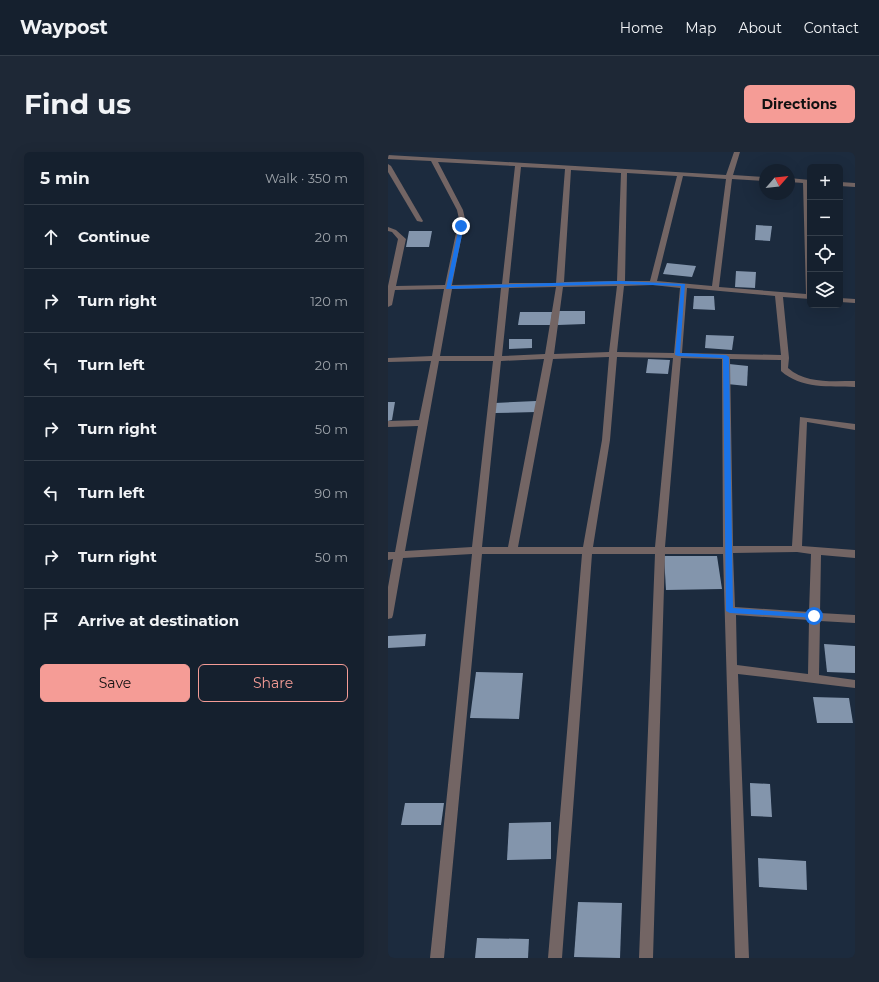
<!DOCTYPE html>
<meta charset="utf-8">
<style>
body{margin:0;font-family:Montserrat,sans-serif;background:#1e2836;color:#f1f3f6}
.controls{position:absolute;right:12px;top:12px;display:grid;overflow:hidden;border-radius:6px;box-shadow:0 4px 16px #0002}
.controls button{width:36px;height:36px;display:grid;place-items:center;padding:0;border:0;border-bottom:1px solid #343e4a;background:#15202e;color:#f1f3f6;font:20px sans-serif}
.compass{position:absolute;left:371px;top:12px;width:36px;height:36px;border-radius:50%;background:#15202e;box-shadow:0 4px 16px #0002;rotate:62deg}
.stop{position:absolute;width:12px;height:12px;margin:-9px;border:3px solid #1a73e8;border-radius:50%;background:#fff}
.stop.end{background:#1a73e8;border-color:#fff;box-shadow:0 1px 4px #0008}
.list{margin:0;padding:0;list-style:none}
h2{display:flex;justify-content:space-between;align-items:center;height:52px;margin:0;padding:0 16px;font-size:17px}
h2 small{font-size:13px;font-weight:400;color:#9da3aa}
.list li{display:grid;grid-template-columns:26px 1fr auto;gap:12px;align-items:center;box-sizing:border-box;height:64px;padding:0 16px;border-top:1px solid #343e4a}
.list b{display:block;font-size:15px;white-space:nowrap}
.list em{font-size:13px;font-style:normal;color:#9da3aa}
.actions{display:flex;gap:8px;padding:12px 16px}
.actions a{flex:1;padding:9px 0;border:1px solid #f59c96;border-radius:6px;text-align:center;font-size:14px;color:#f59c96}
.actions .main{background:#f59c96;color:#111}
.icon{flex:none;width:22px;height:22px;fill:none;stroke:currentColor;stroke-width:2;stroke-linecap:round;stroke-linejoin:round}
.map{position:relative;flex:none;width:467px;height:806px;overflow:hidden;border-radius:6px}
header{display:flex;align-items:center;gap:24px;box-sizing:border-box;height:56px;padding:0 20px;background:#15202e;border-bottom:1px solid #343e4a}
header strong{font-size:19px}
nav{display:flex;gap:22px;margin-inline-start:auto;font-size:14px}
.intro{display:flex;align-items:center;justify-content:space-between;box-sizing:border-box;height:96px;padding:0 24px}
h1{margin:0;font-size:28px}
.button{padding:10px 18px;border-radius:6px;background:#f59c96;color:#111;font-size:14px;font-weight:700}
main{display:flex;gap:24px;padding:0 24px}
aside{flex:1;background:#15202e;border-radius:6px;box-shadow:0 4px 16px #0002}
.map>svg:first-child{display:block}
.building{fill:#8395ac}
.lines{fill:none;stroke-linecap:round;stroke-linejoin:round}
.minor{fill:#736564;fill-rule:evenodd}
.route{fill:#1a73e8}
</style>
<header>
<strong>Waypost</strong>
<nav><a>Home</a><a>Map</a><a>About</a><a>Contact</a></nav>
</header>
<div class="intro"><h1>Find us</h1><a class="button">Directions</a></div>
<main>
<aside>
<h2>5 min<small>Walk · 350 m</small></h2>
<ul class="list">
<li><svg class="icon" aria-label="ahead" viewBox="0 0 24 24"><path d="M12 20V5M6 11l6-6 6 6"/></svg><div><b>Continue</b></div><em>20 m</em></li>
<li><svg class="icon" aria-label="right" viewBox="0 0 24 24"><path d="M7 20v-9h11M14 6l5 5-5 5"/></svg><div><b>Turn right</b></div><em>120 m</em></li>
<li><svg class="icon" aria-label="left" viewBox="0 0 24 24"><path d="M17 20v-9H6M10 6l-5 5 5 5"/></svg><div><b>Turn left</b></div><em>20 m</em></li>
<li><svg class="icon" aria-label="right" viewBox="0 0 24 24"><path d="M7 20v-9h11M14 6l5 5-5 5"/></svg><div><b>Turn right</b></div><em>50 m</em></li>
<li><svg class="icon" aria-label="left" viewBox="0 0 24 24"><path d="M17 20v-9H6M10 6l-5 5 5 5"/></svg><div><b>Turn left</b></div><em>90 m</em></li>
<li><svg class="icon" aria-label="right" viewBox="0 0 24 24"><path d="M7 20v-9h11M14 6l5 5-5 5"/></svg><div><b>Turn right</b></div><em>50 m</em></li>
<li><svg class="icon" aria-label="arrive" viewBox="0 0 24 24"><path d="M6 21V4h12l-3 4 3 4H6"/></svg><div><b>Arrive at destination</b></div></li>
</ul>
<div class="actions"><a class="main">Save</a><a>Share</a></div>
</aside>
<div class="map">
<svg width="467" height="806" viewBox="0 0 467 806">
<rect width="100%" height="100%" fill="#1c2b3e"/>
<!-- building -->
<g class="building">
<polygon points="368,73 384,74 382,89 367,88"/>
<polygon points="21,79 44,79 41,95 18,95"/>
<polygon points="279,111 308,114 304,125 275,122"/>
<polygon points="348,119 368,120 367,136 347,135"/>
<polygon points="306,144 326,144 327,158 305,157"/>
<polygon points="170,159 197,159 197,172 170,173"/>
<polygon points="132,160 164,160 163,173 130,173"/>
<polygon points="318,183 346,184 344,198 317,196"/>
<polygon points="121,187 144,187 144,196 121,197"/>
<polygon points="260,207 282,208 280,222 258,221"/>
<polygon points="341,212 360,214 359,234 339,232"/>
<polygon points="148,249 148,260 107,261 107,251"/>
<polygon points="0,250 7,250 4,268 0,269"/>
<polygon points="276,404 329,404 334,437 278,438"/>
<polygon points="38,482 37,494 0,496 0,484"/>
<polygon points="436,492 467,494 467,521 439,520"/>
<polygon points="88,520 135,521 131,567 82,566"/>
<polygon points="425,545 461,546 465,571 429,571"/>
<polygon points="362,631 382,632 384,665 363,664"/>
<polygon points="17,651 56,651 53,673 13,673"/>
<polygon points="163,670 163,707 119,708 121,671"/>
<polygon points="370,706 418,709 419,738 371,735"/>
<polygon points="190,750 234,751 232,806 186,805"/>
<polygon points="89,786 141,787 140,806 87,806"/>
</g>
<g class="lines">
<!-- minor -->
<g class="minor">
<path d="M346,0H352L345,23L377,25V29L344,27L331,135L418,142L415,31L401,30V26L422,28V147L395,145L401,206L400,216C418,232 444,229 467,229V235C442,234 413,237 393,219V208L342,207L345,394H404L412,265L467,272V278L419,270L414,394L467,398V406L433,403L432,461L467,463V471L432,469L431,523L467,528V536L350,522L361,806H347L335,402H277L265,806H251L267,402H204L174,806H160L194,402H94L56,806H42L84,402L15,406L5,463L4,466L0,467V435L5,407L0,408V400H7L30,274L0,275V269L31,268L43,209L0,210V206L44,204L56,137L7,138L4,153L0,155V134L10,87L4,80L0,79V75L8,78L18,87L8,134L57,133L71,67L69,58L43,9L0,7V3L338,23ZM50,10L127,14L114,132L64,133L77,67L75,58ZM133,15L177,17L168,131H121ZM183,18L233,21L229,129L176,130ZM239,21L289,24L262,129H237ZM295,24L338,27L324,134L269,129ZM265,133L292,136L286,201L229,200L236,134ZM229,134L221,200L166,202L175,135ZM168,135L157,202L114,204L121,136ZM113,136L106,204H52L64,137ZM299,136L387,144L393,203L294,201ZM221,205L214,288L195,395H130L165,207ZM229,205L285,206L267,395H205L222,288ZM293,206L334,207L335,395H277ZM156,207L120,395H94L113,209ZM51,209H105L84,395L17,399ZM409,400L423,402L421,460L347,455L345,401ZM348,463L421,468L420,522L349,513Z"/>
<polygon points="0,12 3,14 35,69 34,70 29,69 0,20"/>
<polygon points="452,30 467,31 467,35 452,34"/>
<polygon points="452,146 467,147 467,151 452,150"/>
</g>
</g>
<!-- route -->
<polygon class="route" points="73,73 76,74 63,134 233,129 297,132 292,201 338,203 341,205 345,456 426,462 430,464 429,466 342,461 338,459 335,206 290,204 287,203 293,134 233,132 58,137 71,74"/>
</svg>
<div class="controls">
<button>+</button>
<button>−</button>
<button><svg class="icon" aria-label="locate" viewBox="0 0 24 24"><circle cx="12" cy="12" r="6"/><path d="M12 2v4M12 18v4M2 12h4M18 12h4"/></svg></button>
<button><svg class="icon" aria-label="layers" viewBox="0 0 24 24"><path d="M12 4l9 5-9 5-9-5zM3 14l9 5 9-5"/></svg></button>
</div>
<svg class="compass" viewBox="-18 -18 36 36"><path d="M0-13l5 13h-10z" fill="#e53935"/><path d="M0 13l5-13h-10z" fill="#9da3aa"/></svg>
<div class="stop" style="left:426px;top:464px"></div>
<div class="stop end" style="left:73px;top:74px"></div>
</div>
</main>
